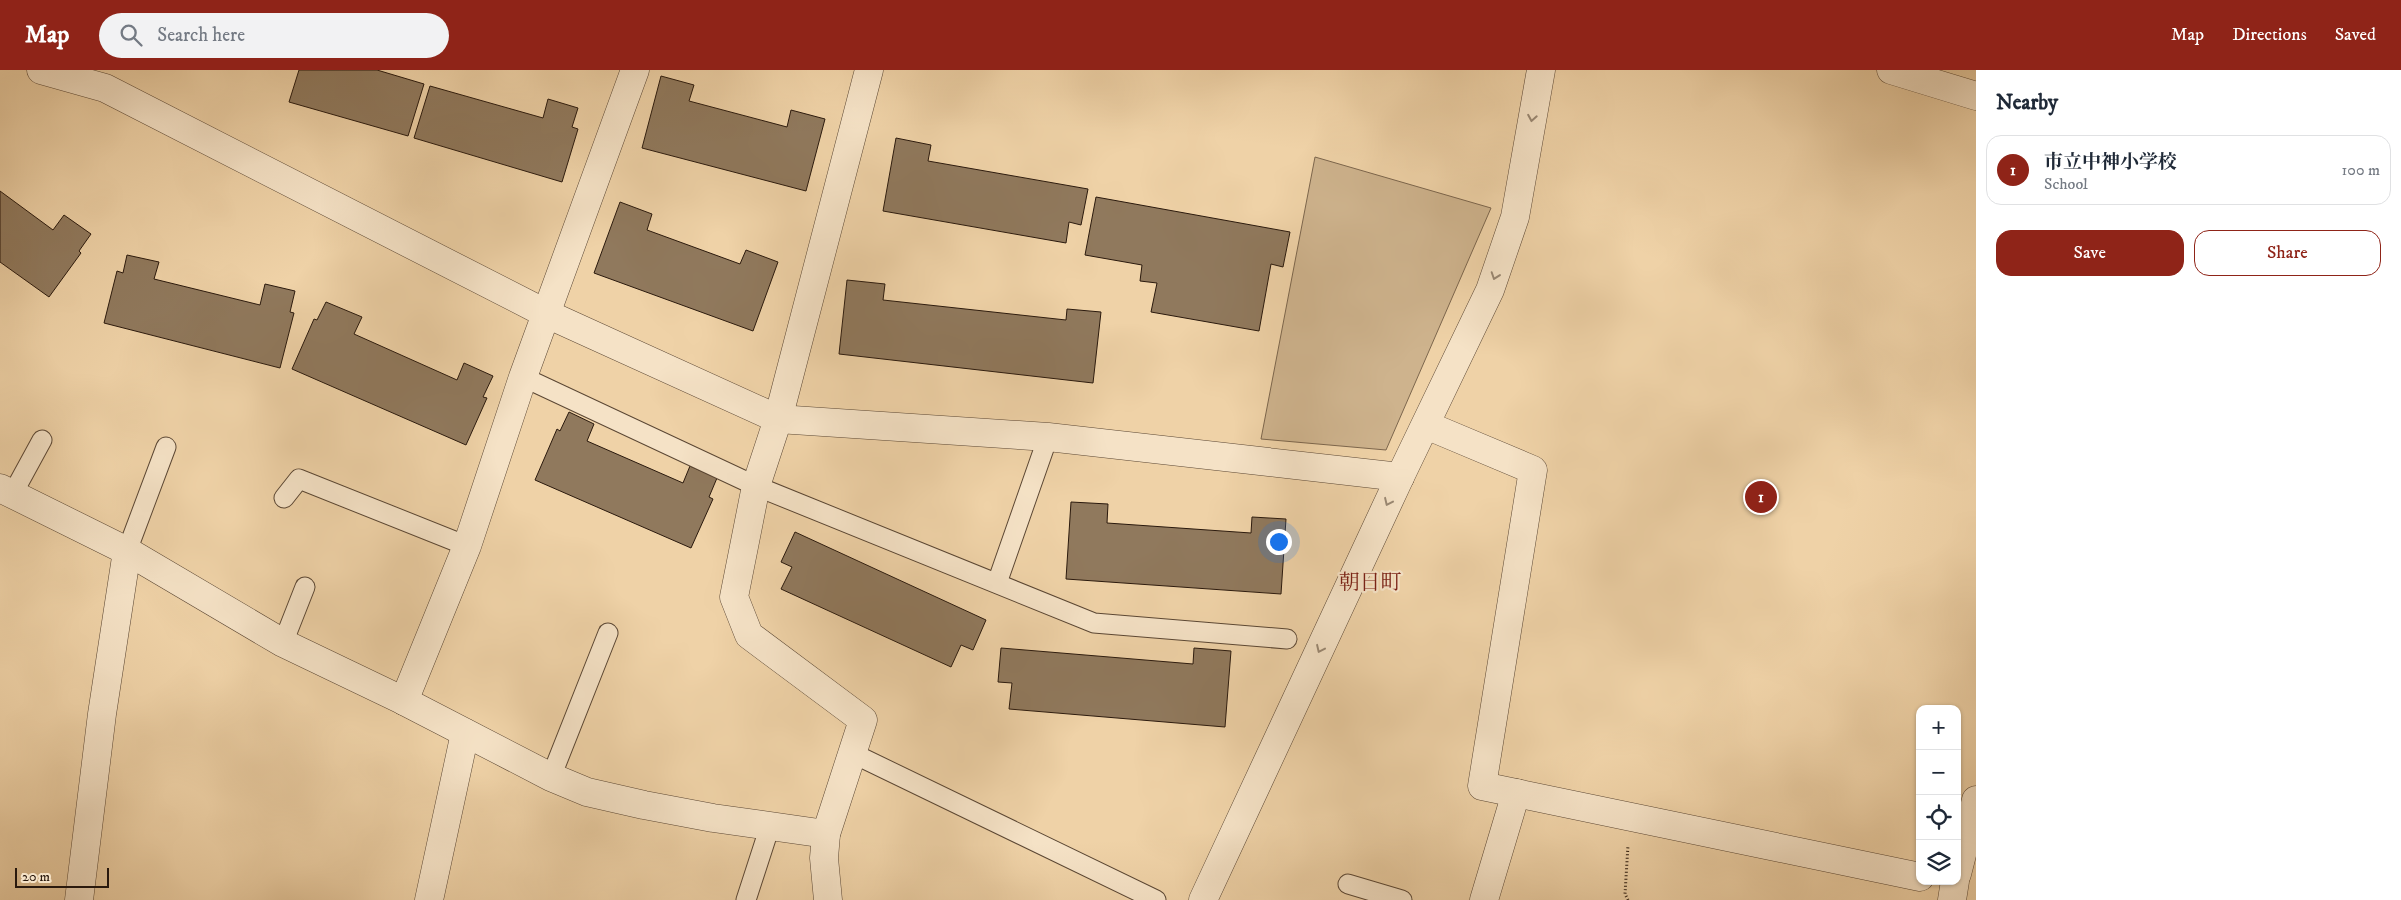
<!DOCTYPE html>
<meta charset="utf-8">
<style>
body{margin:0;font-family:"IM FELL DW Pica","Noto Serif JP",serif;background:#f2f2f3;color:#1f2937}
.controls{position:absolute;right:15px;bottom:15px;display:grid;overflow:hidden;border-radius:10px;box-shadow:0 1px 4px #0004}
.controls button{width:45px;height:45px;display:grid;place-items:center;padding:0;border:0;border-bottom:1px solid #e0e1e3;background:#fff;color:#1f2937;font:25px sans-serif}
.scale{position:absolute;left:15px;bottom:12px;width:94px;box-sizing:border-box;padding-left:5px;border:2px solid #2a190d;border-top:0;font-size:14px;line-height:18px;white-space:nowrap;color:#2a190d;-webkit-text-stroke:4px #f5e2c6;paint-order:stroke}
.you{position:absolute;left:1278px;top:471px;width:18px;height:18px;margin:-12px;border:4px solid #fff;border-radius:50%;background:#1a73e8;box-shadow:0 0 0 8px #1a73e833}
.badge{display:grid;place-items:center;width:32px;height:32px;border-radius:50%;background:#8f2418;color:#fff;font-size:16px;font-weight:700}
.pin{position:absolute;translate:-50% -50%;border:2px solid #fff;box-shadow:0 1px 5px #0006}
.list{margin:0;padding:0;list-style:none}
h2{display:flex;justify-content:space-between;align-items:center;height:65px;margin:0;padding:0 20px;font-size:21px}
h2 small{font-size:16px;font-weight:400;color:#747a83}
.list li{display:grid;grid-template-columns:32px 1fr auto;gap:15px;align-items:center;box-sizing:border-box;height:70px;margin:0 10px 10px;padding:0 10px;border:1px solid #e0e1e3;border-radius:15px}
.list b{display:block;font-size:19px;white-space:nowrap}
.list p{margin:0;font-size:16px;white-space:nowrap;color:#747a83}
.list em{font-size:16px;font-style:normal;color:#747a83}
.actions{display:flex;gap:10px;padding:15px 20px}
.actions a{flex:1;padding:11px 0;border:1px solid #8f2418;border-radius:15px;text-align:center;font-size:18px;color:#8f2418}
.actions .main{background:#8f2418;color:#fff}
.icon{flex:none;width:28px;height:28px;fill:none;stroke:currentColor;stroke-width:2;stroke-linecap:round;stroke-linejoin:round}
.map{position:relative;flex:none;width:1976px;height:830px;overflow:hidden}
header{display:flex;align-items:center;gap:30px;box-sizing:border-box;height:70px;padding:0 25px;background:#8f2418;color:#fff}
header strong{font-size:24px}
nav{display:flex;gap:28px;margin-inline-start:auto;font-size:18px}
.search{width:350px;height:45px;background:#f2f2f3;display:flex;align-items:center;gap:12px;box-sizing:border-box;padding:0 18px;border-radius:28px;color:#747a83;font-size:19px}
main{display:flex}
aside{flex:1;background:#fff}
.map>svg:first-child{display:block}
.green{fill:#ceb38d;stroke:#7c664d}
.building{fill:#90795d;stroke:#2a190d}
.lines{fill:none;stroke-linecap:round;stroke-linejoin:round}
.lane-casing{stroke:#5b4734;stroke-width:21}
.street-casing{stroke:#5b4734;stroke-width:29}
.path{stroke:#2a190d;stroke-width:3;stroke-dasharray:1 2.5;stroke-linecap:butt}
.lane{stroke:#f5e2c6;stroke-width:19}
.street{stroke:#f5e2c6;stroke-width:28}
.oneway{stroke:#9a8873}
.labels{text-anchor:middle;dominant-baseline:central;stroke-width:4.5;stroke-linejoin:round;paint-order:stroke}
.quarter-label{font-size:21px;fill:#7a1f14;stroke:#f5e2c6}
</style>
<header>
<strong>Map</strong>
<div class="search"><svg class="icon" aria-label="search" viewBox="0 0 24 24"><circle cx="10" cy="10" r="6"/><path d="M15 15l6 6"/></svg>Search here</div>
<nav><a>Map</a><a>Directions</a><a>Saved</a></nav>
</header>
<main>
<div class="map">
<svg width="1976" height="830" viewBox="0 0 1976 830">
<rect width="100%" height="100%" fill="#efd2a7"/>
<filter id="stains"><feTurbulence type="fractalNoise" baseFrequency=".004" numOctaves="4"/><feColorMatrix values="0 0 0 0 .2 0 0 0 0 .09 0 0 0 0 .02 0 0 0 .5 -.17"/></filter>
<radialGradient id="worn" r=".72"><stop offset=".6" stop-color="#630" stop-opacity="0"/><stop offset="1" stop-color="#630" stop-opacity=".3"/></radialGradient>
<!-- green -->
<polygon class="green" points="1315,87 1491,138 1386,380 1261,369"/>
<!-- building -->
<g class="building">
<polygon points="299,0 377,0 424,14 408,66 289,32"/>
<polygon points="661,6 694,15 689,31 787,57 791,40 825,49 806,121 642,78"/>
<polygon points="430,16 543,48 548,29 578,38 572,57 578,59 562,112 414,68"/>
<polygon points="896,68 931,75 928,91 1088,119 1081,155 1069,152 1066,173 883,141"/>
<polygon points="0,121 53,160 64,145 91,164 79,181 81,183 49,227 0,192"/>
<polygon points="1096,127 1290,162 1283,197 1271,194 1259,261 1151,242 1157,213 1140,211 1142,195 1085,185"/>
<polygon points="620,132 652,144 647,160 740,194 746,180 778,192 753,261 594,203"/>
<polygon points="127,185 159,192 154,209 260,235 265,214 295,221 290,242 294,243 280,298 104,253 117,201 123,203"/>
<polygon points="847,210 885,214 883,230 1066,250 1067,239 1101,242 1093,313 839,284"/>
<polygon points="326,232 362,247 354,264 457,310 464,293 493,306 483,327 487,328 466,375 292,299 314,249 317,250"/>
<polygon points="569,342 594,354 587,371 683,413 690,396 717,408 709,427 713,429 691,478 535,410 557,359 560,361"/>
<polygon points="1071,432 1108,434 1107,453 1251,463 1252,447 1286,449 1281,524 1066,509"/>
<polygon points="795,462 986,550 973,580 961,575 951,597 781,519 792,497 781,492"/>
<polygon points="1001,578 1193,594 1194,578 1231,581 1225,657 1009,639 1012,613 998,612"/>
</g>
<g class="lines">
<!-- lane casing -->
<g class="lane-casing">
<g id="lane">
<polyline points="523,307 756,416 1094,553 1287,569"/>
<polyline points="12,425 42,370"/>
<polyline points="284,428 299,409 467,476"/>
<polyline points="127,481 166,377"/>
<polyline points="997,513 1048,367"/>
<polyline points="283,573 305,517"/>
<polyline points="852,683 1156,830"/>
<polyline points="551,707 608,563"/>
<polyline points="1348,814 1402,830"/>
<polyline points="746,830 770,756"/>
</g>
</g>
<!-- street casing -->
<g class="street-casing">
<g id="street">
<polyline points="41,0 105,18 547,244 778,349 1048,367 1400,407"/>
<polyline points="1891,0 1976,26"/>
<polyline points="1426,355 1533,400 1482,716 1920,807"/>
<polyline points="0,418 127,481 283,573 404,631 551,707 587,722 644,735 713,748 826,764"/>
<polyline points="404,631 467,476 523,307 635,0"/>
<polyline points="1957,804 1976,730"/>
<polyline points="79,830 102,644 127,481"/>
<polyline points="429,830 465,663"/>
<polyline points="828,830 824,788 826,764 863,650 749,565 734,527 756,416 778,349 869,0"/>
<polyline points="1203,830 1400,407 1490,220 1515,147 1541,0"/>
<polyline points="1484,830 1516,723"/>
<polyline points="1952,830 1955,811"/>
</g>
</g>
<!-- path -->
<polyline class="path" points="1628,830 1625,824 1628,775"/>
<!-- lane -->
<use href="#lane" class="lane"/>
<!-- street -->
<use href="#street" class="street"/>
</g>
<!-- one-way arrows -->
<defs><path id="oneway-chevron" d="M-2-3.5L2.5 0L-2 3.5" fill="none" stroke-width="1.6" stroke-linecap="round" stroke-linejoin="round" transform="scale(1.25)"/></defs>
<g class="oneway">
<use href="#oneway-chevron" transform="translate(1532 48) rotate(100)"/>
<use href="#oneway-chevron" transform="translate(1495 206) rotate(109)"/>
<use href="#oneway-chevron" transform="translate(1388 432) rotate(115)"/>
<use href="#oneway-chevron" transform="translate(1320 579) rotate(115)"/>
</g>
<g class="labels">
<!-- quarter labels -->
<g class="quarter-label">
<text x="1370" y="513">朝日町</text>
</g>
</g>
<rect width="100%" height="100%" filter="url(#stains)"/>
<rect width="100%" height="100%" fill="url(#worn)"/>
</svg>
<div class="controls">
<button>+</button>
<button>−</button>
<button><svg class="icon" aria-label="locate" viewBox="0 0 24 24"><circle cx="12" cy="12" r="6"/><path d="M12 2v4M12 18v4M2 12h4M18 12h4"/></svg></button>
<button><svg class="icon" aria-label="layers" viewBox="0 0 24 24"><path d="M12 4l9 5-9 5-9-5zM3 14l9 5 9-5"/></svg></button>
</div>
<div class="scale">20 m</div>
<div class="you"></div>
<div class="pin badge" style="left:1761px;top:427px">1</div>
</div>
<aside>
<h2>Nearby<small></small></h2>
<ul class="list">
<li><span class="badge">1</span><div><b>市立中神小学校</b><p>School</p></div><em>100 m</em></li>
</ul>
<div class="actions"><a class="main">Save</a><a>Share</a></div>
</aside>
</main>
